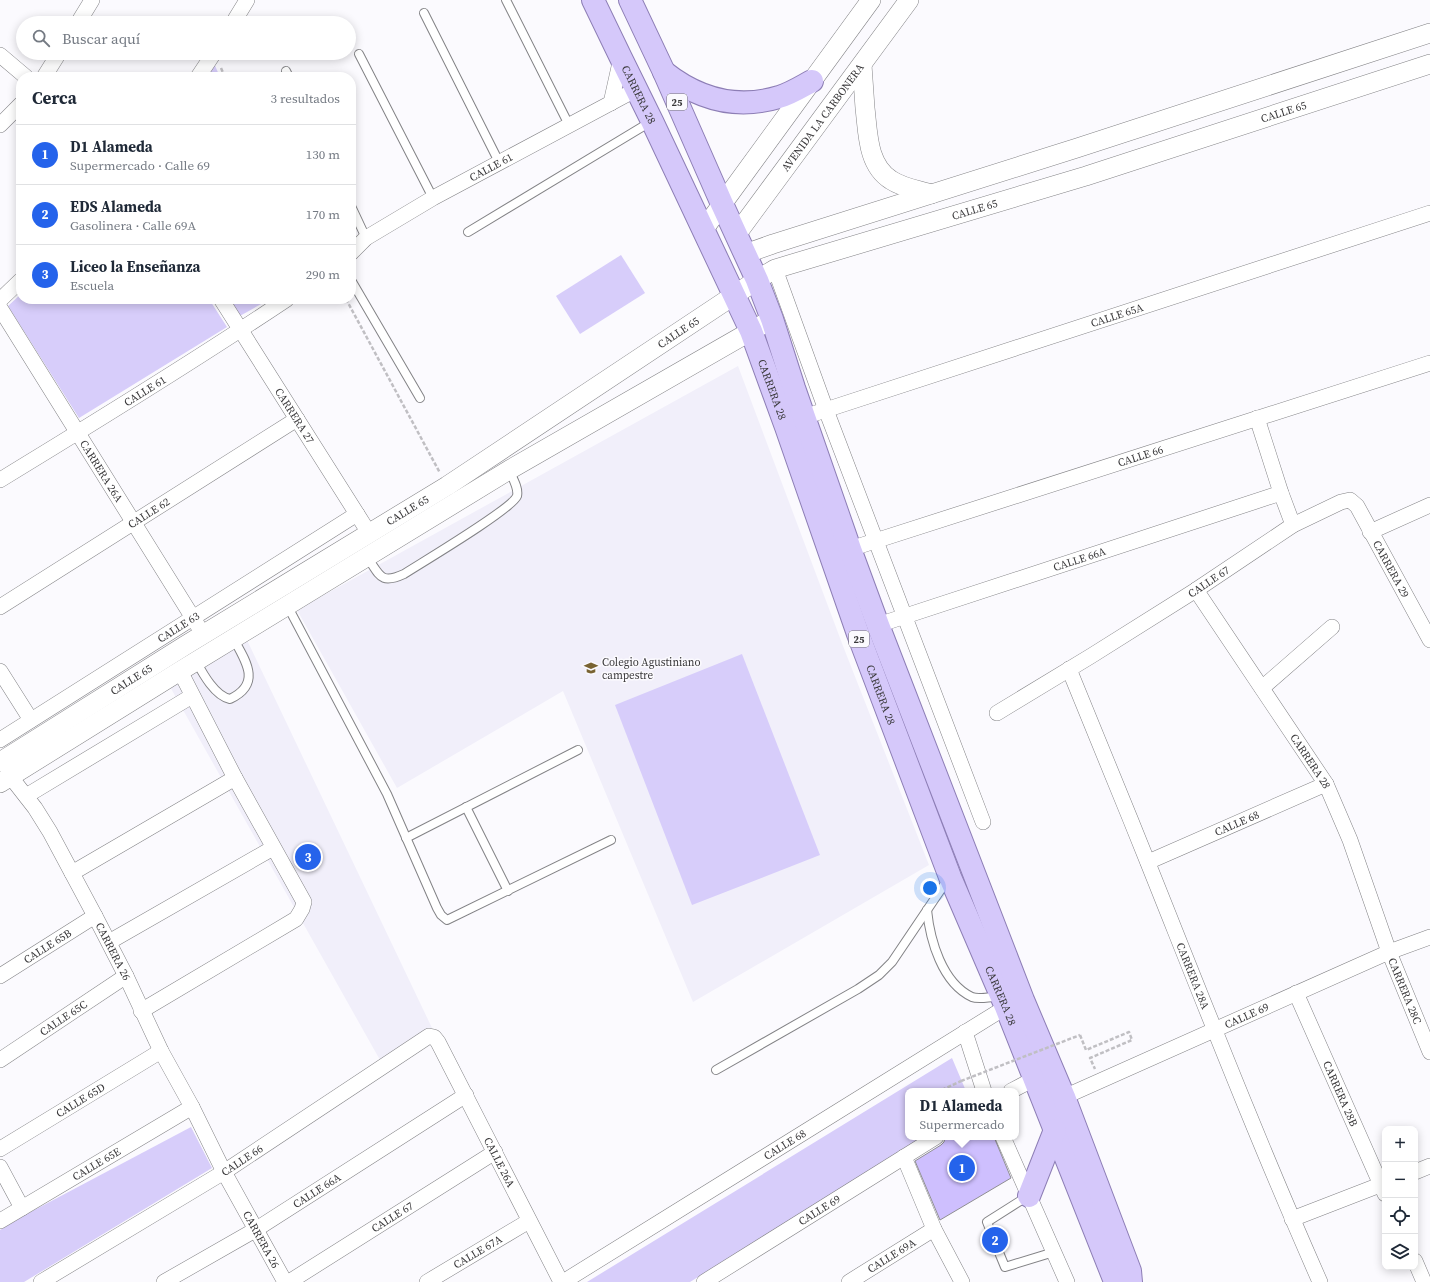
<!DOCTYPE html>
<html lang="es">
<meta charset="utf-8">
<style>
body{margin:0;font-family:"Source Serif 4",serif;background:#f6f6f7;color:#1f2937}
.controls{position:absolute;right:12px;bottom:12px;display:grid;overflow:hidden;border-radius:8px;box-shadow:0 2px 10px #0003}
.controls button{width:36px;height:36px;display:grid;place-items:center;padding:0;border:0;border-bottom:1px solid #e0e1e3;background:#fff;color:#1f2937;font:20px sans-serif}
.you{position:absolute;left:930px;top:888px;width:14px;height:14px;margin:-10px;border:3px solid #fff;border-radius:50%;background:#1a73e8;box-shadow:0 0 0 6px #1a73e833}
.badge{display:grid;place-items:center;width:26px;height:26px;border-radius:50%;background:#2563eb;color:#fff;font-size:13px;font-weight:700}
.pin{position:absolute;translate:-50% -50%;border:2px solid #fff;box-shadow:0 1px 4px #0006}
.popup{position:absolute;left:905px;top:1088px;width:114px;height:52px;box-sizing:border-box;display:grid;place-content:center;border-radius:8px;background:#fff;filter:drop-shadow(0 1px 3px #0005);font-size:13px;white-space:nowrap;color:#747a83}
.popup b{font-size:15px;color:#1f2937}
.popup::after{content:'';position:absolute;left:50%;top:100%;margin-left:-8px;border:8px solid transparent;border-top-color:#fff}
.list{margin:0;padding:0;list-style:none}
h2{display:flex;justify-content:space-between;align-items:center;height:52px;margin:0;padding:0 16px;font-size:17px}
h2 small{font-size:13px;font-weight:400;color:#747a83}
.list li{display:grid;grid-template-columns:26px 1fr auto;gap:12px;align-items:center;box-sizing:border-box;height:60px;padding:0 16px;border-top:1px solid #e0e1e3}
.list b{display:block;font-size:15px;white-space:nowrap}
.list p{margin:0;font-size:13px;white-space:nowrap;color:#747a83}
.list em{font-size:13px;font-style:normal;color:#747a83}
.icon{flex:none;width:22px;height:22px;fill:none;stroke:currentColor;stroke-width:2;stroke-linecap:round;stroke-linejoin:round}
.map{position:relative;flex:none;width:1430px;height:1282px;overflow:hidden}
.search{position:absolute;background:#fff;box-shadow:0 2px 10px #0003;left:16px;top:16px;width:340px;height:44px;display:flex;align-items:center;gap:10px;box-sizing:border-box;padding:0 14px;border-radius:22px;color:#747a83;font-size:15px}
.panel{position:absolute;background:#fff;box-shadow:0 2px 10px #0003;left:16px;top:72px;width:340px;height:232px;border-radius:16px}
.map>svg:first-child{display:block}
.built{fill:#f1effa}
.green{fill:#d7cdfa}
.building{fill:#cebffe;stroke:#8f8e92}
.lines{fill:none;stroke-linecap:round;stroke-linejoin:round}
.service-casing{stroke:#838386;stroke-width:10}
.minor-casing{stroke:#838386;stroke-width:16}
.tertiary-casing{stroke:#838386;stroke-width:20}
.primary-casing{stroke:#8d7eb5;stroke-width:24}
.path{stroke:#c0bfc3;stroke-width:2.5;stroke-dasharray:4 2;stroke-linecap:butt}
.service{stroke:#fff;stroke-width:8}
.minor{stroke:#fff;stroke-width:15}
.tertiary{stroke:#fff;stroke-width:19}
.primary{stroke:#d5c8fa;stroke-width:22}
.path-bridge{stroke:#c0bfc3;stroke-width:2.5;stroke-dasharray:4 2;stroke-linecap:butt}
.labels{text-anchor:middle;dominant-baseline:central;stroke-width:3;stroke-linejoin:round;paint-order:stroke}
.shield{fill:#fbfafe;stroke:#747376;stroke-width:1}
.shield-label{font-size:10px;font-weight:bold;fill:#3a393b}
.street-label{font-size:11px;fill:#3a393b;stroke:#fbfafe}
.poi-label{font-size:11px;fill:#3a393b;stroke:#fbfafe;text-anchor:start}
</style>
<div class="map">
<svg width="1430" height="1282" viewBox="0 0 1430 1282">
<rect width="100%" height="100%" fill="#fbfafe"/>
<!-- built -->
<g class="built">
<polygon points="738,366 843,646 929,865 693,1002 563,691 397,788 297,610"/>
<polygon points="246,638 432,1028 380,1060 169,685"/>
</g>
<!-- green -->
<g class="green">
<polygon points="213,61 220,77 202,77"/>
<polygon points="621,255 645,293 580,334 556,296"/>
<polygon points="21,294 21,299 209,299 227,327 79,418 8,306"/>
<polygon points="228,299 270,299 238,317"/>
<polygon points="742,654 820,855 692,905 615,705"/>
<polygon points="952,1058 966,1091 908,1091 908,1137 924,1137 690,1282 587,1282"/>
<polygon points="191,1127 212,1168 24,1282 0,1282 0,1230 25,1215"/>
</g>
<!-- building -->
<polygon class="building" points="945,1137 994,1137 1011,1178 940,1220 915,1161 941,1145 944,1142"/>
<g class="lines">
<!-- service casing -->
<g class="service-casing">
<g id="service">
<polyline points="506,0 569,125"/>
<polyline points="424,13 499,162"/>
<polyline points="359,54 433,198"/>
<polyline points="286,71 289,77"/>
<polyline points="351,206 366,238"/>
<polyline points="468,232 652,121"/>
<polyline points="351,280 420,398"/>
<path d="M367,557C380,575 380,585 404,574C421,563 512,509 517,496C519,488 512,477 509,470"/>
<polyline points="287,605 387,794 437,908 441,915 447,920 611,840"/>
<path d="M196,661C203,674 215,696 230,699C262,684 246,661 233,638"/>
<polyline points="466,807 508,891"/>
<polyline points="406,838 578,750"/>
<path d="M927,910C930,940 942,983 972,997C977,999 993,997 999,996"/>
<polyline points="716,1070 858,989 879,975 892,962 948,879"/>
<polyline points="991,1232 987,1222 1028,1196"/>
<polyline points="998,1250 1005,1267 1054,1252"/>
</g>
</g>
<!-- minor casing -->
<g class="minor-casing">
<g id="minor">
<polyline points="78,23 92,0"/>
<polyline points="233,23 247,0"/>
<polyline points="0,55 26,77"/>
<polyline points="44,77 59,53"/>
<polyline points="198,77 214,53"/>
<polyline points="611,103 621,58"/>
<polyline points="0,125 21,104"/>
<path id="s1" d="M351,253L366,238L433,198L637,89"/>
<polyline points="775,269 826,410 983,822"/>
<path id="s2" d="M221,299L369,533"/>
<polyline points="0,300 21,280"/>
<path id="s3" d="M0,308L198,626"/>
<path id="s4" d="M804,417L1430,213"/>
<polyline points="1257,418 1281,493 1293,525"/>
<path id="s5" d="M0,480C97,421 193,362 287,299"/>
<polyline points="1370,532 1430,505"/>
<path id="s6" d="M850,549L1430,363"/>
<path id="s7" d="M1196,590L1326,784L1350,840L1389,952L1430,1052"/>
<path id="s8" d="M0,607L297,419"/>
<path id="s9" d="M878,625L1281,493"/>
<path id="s10" d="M1069,669C1095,733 1122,798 1148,863C1204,1003 1259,1144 1320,1282"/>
<polyline points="0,671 31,720"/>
<polyline points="1262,688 1332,627"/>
<path id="s11" d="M997,713L1091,656L1196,590L1293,525L1341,502L1350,500L1357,506L1430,640"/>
<path id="s12" d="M0,740L357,514"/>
<path id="s13" d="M10,776L35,808L50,832L95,916L126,976L161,1051L192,1107L224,1172L285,1282"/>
<polyline points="26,796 192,696"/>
<path id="s14" d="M1148,862L1326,784"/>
<polyline points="72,873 235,778"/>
<polyline points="109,942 273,848"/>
<path id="s15" d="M0,976L95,916"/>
<path id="s16" d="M1296,993L1385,1194"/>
<polyline points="141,1011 296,919 302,909 304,902 235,778 180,671"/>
<polyline points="965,1032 984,1091"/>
<path id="s17" d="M0,1060L126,976"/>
<polyline points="1011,1091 1034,1079"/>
<path id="s18" d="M1064,1097L1389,952L1430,937"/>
<polyline points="1003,1137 1067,1282"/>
<path id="s19" d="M0,1149L161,1051"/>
<polyline points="904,1157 934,1229 962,1282"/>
<polyline points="0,1167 22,1208"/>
<polyline points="1415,1172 1430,1166"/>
<polyline points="1292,1219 1385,1183"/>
<path id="s20" d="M0,1221L192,1107"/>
<polyline points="1415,1261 1424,1282"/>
<path id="s21" d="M41,1282L224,1172L429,1036L434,1037L438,1042L561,1282"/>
<path id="s22" d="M164,1282L255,1230L466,1095"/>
<path id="s23" d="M289,1282L495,1152"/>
<path id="s24" d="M427,1282L529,1221"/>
<path id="s25" d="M563,1282L1006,1007"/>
<path id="s26" d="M704,1282L936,1137"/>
<path id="s27" d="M849,1282L934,1229"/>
</g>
</g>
<!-- tertiary casing -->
<g class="tertiary-casing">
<g id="tertiary">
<path d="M862,65C863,79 864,93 865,108C868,132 867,165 891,180C903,188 918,190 931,194"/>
<polyline points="704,229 871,0"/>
<path id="s28" d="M736,235L909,0"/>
<polyline points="745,254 773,244 1077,148 1430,33"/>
<path id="s29" d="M0,762L186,645L447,486L757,280L775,269L1086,176L1430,64"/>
<polyline points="0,783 180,671 509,470 772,319"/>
</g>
</g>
<!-- primary casing -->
<g class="primary-casing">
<g id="primary">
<path id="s30" d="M593,0L621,58L652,121L751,331L786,427L858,634L950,877L1006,1007L1114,1279L1116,1282"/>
<polyline points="630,0 664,72 722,204 757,280 772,319 794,388 850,549 878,625 1023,1000 1064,1097 1130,1271 1131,1282"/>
<path d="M664,72C698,99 736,110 779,97C790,94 801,87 812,81"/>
<polyline points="1029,1196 1055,1130"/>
</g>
</g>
<!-- path -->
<g class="path">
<polyline points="221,68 225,77"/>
<polyline points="346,299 440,473"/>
<polyline points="1080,1035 1086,1050 1129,1032 1132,1040 1090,1058 1095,1069"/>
<polyline points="943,1091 944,1089 961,1081"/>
</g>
<!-- service -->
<use href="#service" class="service"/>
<!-- minor -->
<use href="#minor" class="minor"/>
<!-- tertiary -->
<use href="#tertiary" class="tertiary"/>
<!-- primary -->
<use href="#primary" class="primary"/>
<!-- path-bridge -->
<polyline class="path-bridge" points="961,1081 1080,1035"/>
</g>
<!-- icons -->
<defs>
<g id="school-bare" transform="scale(1.08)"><path d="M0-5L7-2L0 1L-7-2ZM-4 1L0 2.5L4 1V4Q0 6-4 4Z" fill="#796332" stroke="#fbfafe" stroke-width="2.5" paint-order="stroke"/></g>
</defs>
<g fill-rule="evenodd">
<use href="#school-bare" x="591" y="668"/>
</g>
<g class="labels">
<!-- shield labels -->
<g class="shield">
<rect x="667" y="94" width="20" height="16" rx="3"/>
<rect x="849" y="631" width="20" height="16" rx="3"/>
</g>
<g class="shield-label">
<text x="677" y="102">25</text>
<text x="859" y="639">25</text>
</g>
<!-- street labels -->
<g class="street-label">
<text stroke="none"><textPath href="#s30" startOffset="105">CARRERA 28</textPath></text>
<text stroke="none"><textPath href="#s29" startOffset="1451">CALLE 65</textPath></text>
<text stroke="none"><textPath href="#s28" startOffset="146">AVENIDA LA CARBONERA</textPath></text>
<text stroke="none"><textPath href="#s1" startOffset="165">CALLE 61</textPath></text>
<text stroke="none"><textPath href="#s29" startOffset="1127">CALLE 65</textPath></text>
<text stroke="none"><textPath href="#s4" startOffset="329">CALLE 65A</textPath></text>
<text stroke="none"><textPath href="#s29" startOffset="803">CALLE 65</textPath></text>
<text stroke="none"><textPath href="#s30" startOffset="429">CARRERA 28</textPath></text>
<text stroke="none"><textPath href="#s5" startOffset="170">CALLE 61</textPath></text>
<text stroke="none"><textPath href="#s2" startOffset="138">CARRERA 27</textPath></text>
<text stroke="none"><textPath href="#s6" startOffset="305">CALLE 66</textPath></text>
<text stroke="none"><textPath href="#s3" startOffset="192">CARRERA 26A</textPath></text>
<text stroke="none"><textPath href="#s29" startOffset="479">CALLE 65</textPath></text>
<text stroke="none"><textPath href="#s8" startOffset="176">CALLE 62</textPath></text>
<text stroke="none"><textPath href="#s9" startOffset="212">CALLE 66A</textPath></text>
<text stroke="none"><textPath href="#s11" startOffset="494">CARRERA 29</textPath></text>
<text stroke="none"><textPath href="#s11" startOffset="249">CALLE 67</textPath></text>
<text stroke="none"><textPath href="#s12" startOffset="211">CALLE 63</textPath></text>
<text stroke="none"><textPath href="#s29" startOffset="155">CALLE 65</textPath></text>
<text stroke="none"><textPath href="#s30" startOffset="753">CARRERA 28</textPath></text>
<text stroke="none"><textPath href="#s7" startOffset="206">CARRERA 28</textPath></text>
<text stroke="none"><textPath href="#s14" startOffset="97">CALLE 68</textPath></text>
<text stroke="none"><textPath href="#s15" startOffset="56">CALLE 65B</textPath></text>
<text stroke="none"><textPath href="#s13" startOffset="204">CARRERA 26</textPath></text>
<text stroke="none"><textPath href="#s10" startOffset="331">CARRERA 28A</textPath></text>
<text stroke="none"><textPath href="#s7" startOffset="455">CARRERA 28C</textPath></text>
<text stroke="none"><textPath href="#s30" startOffset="1077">CARRERA 28</textPath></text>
<text stroke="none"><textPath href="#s18" startOffset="200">CALLE 69</textPath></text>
<text stroke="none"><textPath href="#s17" startOffset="76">CALLE 65C</textPath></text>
<text stroke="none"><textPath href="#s16" startOffset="110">CARRERA 28B</textPath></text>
<text stroke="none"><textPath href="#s19" startOffset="94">CALLE 65D</textPath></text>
<text stroke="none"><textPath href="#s25" startOffset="261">CALLE 68</textPath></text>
<text stroke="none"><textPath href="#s21" startOffset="235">CALLE 66</textPath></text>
<text stroke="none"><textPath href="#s21" startOffset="606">CALLE 26A</textPath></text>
<text stroke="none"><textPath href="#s20" startOffset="112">CALLE 65E</textPath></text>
<text stroke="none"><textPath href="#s22" startOffset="178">CALLE 66A</textPath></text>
<text stroke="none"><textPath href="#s26" startOffset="136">CALLE 69</textPath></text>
<text stroke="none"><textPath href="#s23" startOffset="122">CALLE 67</textPath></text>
<text stroke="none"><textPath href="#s13" startOffset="528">CARRERA 26</textPath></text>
<text stroke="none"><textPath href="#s24" startOffset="59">CALLE 67A</textPath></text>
<text stroke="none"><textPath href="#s27" startOffset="50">CALLE 69A</textPath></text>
</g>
<!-- poi labels -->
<g class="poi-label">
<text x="602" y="662">Colegio Agustiniano<tspan x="602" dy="13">campestre</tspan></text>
</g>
</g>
</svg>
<div class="controls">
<button>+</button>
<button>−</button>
<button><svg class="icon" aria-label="locate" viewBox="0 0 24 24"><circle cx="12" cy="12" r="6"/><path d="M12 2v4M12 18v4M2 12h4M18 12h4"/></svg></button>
<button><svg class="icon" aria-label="layers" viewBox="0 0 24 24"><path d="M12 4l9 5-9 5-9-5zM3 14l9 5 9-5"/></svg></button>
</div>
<div class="you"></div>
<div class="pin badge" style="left:962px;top:1168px">1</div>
<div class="popup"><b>D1 Alameda</b>Supermercado</div>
<div class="pin badge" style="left:995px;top:1240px">2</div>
<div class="pin badge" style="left:308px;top:857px">3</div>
<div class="search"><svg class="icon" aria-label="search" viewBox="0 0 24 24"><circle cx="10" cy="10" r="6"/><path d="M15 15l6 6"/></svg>Buscar aquí</div>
<section class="panel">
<h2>Cerca<small>3 resultados</small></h2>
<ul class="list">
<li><span class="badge">1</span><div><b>D1 Alameda</b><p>Supermercado · Calle 69</p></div><em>130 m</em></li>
<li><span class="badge">2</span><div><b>EDS Alameda</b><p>Gasolinera · Calle 69A</p></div><em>170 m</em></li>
<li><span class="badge">3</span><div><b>Liceo la Enseñanza</b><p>Escuela</p></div><em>290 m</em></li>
</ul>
</section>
</div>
